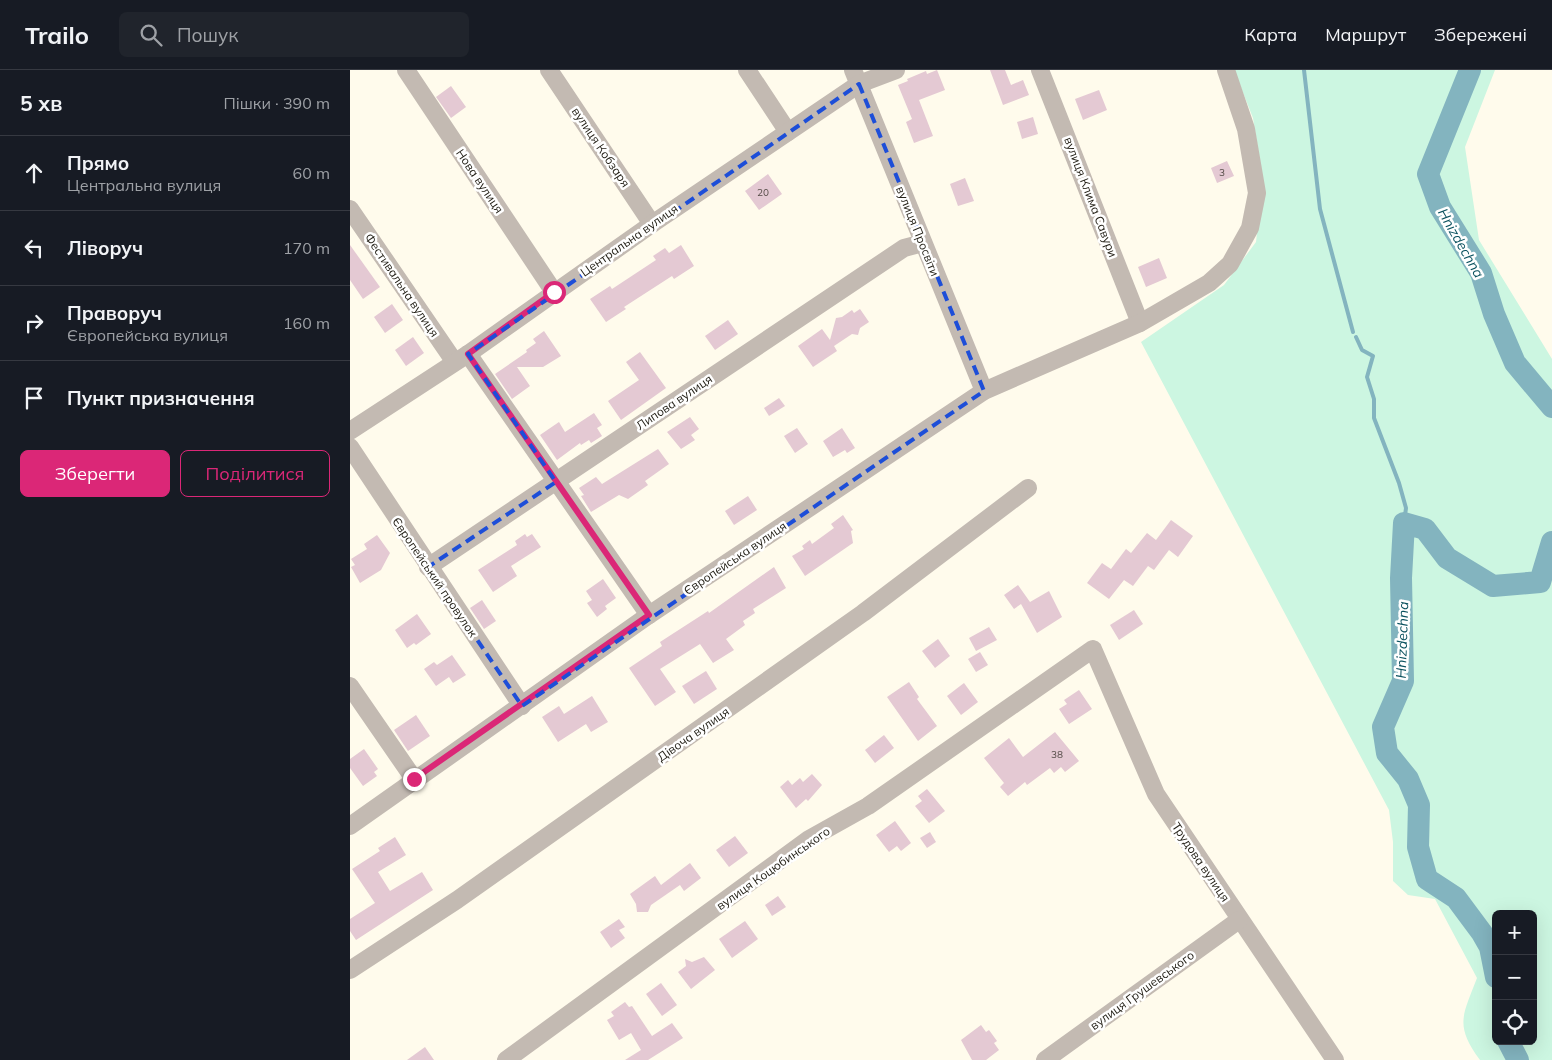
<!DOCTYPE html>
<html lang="uk">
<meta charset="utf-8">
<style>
body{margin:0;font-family:Mulish,sans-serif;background:#20242c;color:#f1f3f6}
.controls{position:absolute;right:15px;bottom:15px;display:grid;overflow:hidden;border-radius:8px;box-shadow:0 5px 20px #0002}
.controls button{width:45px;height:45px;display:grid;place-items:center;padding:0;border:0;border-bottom:1px solid #363941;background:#171b24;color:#f1f3f6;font:25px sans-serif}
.stop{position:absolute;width:15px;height:15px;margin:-11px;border:4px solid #db2777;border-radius:50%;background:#fff}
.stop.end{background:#db2777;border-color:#fff;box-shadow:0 1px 5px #0008}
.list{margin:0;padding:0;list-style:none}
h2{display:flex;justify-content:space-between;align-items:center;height:65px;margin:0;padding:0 20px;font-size:21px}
h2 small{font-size:16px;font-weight:400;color:#9ea1a6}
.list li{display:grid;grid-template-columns:32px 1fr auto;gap:15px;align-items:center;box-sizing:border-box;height:75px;padding:0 20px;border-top:1px solid #363941}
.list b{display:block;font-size:19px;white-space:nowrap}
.list p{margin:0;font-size:16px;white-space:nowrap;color:#9ea1a6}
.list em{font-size:16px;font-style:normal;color:#9ea1a6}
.actions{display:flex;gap:10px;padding:15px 20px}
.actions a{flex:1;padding:11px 0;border:1px solid #db2777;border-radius:8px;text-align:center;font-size:18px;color:#db2777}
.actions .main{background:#db2777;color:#fff}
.icon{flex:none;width:28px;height:28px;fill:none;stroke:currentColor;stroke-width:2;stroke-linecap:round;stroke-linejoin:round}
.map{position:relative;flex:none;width:1202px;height:990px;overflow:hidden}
header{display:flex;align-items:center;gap:30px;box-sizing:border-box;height:70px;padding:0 25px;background:#171b24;border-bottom:1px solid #363941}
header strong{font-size:24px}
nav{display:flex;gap:28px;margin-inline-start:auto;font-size:18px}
.search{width:350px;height:45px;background:#20242c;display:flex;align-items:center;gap:12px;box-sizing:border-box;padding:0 18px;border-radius:8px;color:#9ea1a6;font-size:19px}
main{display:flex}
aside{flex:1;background:#171b24}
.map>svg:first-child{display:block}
.green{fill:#ccf6e1;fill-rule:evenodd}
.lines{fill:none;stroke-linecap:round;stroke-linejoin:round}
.stream{stroke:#83b4bf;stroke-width:4}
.river{stroke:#83b4bf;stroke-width:22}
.building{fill:#e4c9d3}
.minor{stroke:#c3bab2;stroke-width:18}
.route{stroke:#db2777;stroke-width:6}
.marked{fill:none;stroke:#1d4ed8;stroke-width:4;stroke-dasharray:10 6;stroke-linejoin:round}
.labels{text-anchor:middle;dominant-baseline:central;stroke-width:5;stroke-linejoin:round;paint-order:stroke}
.number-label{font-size:10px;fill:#544b47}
.street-label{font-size:12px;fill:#242118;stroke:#fff}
.water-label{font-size:14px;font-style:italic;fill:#0a515e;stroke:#fff}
</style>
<header>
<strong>Trailo</strong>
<div class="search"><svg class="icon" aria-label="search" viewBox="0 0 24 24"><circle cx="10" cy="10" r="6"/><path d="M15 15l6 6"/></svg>Пошук</div>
<nav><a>Карта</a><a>Маршрут</a><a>Збережені</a></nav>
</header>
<main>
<aside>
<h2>5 хв<small>Пішки · 390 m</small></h2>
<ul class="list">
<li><svg class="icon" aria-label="ahead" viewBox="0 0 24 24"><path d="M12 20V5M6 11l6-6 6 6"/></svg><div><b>Прямо</b><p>Центральна вулиця</p></div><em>60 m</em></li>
<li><svg class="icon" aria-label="left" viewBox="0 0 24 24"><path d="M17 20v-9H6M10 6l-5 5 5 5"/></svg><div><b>Ліворуч</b></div><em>170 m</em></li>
<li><svg class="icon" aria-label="right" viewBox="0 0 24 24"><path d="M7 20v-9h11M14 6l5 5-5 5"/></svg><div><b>Праворуч</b><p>Європейська вулиця</p></div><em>160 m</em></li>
<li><svg class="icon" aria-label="arrive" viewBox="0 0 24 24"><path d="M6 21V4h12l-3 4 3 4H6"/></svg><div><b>Пункт призначення</b></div></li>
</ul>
<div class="actions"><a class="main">Зберегти</a><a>Поділитися</a></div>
</aside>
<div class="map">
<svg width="1202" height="990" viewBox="0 0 1202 990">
<rect width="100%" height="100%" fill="#fffbec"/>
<!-- green -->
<path class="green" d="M884,0H1145L1115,77L1129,170L1202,289V990H1130C1104,955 1113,945 1127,908L1085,829L1058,825L1043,811V772L1039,740L791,272L874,215L906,172L913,109L903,48ZM1146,844H1183V971H1146Z"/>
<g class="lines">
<!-- stream -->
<g class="stream">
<polyline points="954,0 970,139 1003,262"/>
<polyline points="1006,267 1012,280 1023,286 1017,307 1024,329 1024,348 1049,413 1056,438 1054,453"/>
</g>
<!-- river -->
<g class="river">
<polyline points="1120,0 1078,104 1090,137 1131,203 1144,244 1165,293 1202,337"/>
<polyline points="1146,907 1140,877 1132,863 1106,828 1077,809 1068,777 1069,735 1058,709 1037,683 1033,657 1053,611 1051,508 1054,453 1075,459 1097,488 1143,516 1190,512 1202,472"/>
<polyline points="1158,971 1168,990"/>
</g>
</g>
<!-- building -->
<g class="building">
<polygon points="587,0 595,20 569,30 583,66 564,73 556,52 562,49 548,15 558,11 557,9 576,1 577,4"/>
<polygon points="640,0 655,0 661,15 673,10 679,25 653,35"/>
<polygon points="101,16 116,37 101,48 86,27"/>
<polygon points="749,20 757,40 733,50 725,29"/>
<polygon points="683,47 688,64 672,69 667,52"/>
<polygon points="877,91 884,106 867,113 861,98"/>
<polygon points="418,104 432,124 409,140 395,121"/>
<polygon points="615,108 624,131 608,136 600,114"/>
<polygon points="0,175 30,217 13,229 0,210"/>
<polygon points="331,175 344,196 324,209 322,206 274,237 276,239 256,252 240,229 260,216 262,219 306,190 303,186 315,178 319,183"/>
<polygon points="809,188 817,208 796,217 788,197"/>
<polygon points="42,234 53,250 35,263 24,247"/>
<polygon points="510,239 519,252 510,258 508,265 502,264 484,276 487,281 463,297 448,276 472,259 480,270 486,248 492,247 502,240 504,243"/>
<polygon points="378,250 388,264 365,280 355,266"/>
<polygon points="194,261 211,286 193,297 167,297 180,316 162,329 145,304 177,282 176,280 186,273 183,269"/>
<polygon points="63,267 74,283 56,296 45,280"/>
<polygon points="290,282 316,318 271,350 258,331 289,310 276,292"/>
<polygon points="429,328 435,336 419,346 414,338"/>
<polygon points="244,343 252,355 247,358 252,366 241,373 239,370 231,375 230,373 207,390 190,365 209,352 215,362"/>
<polygon points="340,347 349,359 341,365 345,370 331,379 317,362"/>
<polygon points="447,358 458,374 445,383 434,366"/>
<polygon points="492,358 505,378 497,383 495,380 483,387 473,371"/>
<polygon points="308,379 319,394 295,411 298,415 278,429 269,425 241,442 231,426 234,425 229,418 246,407 252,414"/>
<polygon points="398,426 407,440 384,455 375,441"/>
<polygon points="493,445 503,460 501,461 503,473 455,506 442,486 454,479 452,476 460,470 462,474 484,458 481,454"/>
<polygon points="821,450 843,466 828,487 819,480 804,500 798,496 783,516 774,510 759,529 737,513 752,493 761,499 776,479 781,483 797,463 806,470"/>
<polygon points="175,464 177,467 182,464 191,477 161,496 167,506 143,522 128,500 167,475 165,471"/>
<polygon points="27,465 40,483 31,500 10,513 1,497 5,495 1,489 17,479 14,474"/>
<polygon points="424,497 436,518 403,539 405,543 393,551 395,555 376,569 384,580 363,593 350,574 310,599 326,622 305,636 279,598 312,576 310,572 358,541 359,543"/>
<polygon points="253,509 266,528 255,536 257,539 247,547 237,533 242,530 236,521"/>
<polygon points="668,515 680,532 699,521 712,547 687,563 671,534 664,539 654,525"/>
<polygon points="132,530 146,551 134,559 120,538"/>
<polygon points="784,540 793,554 769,570 760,555"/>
<polygon points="67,544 81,564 66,575 64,573 57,578 45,560"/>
<polygon points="639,557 647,570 626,581 619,568"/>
<polygon points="588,569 600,586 585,598 572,581"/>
<polygon points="630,582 638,595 626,602 618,589"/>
<polygon points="102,585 116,605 103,613 99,607 86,616 74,599 84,592 87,595"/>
<polygon points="356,601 367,619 344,634 332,616"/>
<polygon points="559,612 569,627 567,629 587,656 568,671 537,627"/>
<polygon points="614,613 628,632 611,645 597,626"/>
<polygon points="729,620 742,639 719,654 709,639 717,634 714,630"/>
<polygon points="242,626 258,652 241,662 236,654 208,672 192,647 209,636 214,644"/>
<polygon points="66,645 80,666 58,681 44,660"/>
<polygon points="705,662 729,691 715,702 711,697 704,703 700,698 677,715 675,712 658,726 650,717 654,713 634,688 659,668 673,687"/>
<polygon points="534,665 544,678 525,693 515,680"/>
<polygon points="14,679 28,699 24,702 27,706 13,716 0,698 0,689"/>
<polygon points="462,704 472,715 458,731 456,729 446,738 430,717 438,710 442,715 450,708 453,712"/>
<polygon points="577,719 595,741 579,753 565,736 572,731 568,726"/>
<polygon points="545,751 561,773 551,781 547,776 539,782 526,765"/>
<polygon points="580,762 586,772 577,778 570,768"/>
<polygon points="385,766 398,783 379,797 366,780"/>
<polygon points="45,767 56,785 28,802 40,821 72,802 83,820 6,870 0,861 0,849 25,833 2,799 30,781 28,778"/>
<polygon points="340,793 351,808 334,821 330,815 301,835 298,842 287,842 286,834 280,824 305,806 311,815"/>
<polygon points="428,826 436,837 422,846 415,835"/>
<polygon points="269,849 275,857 269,860 275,868 261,878 250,862"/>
<polygon points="395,851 408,869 382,888 369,869"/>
<polygon points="354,887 365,900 341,919 328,902 336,896 335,889 342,892"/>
<polygon points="311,913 327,935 312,946 296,924"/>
<polygon points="275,932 279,937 282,936 302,966 322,953 333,968 298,990 275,990 291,980 281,963 269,970 257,950 264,946 261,942"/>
<polygon points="631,955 636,962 639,960 647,971 644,973 649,980 636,990 622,990 611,970"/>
<polygon points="75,977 84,990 57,990"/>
</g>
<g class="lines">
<!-- minor -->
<g class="minor">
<polyline points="56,0 204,222"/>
<polyline points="199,0 302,154"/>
<polyline points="397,0 438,62"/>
<polyline points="503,0 634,321"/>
<polyline points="690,0 790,253"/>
<polyline points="0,139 104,291"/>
<polyline points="118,284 299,545"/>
<polyline points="0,361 118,284 302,154 509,14 546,0"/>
<polyline points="0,377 172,636"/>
<polyline points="78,497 554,178 573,173"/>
<polyline points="0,616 64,709"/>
<polyline points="0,756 299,545 634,321 790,253 859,213 880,194 900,158 907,123 896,59 876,0"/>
<polyline points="0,900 107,830 513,543 678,418"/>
<polyline points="156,990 459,769 518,736 743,579 806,724 985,990"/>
<polyline points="695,990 889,850"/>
</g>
</g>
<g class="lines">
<!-- route -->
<polyline class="route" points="64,709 299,545 118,284 204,222"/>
</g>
<!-- marked area -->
<path class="marked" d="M509,14L634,321L172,636L78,497L206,412L118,284Z"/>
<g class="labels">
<!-- number labels -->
<g class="number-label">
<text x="872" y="102">3</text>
<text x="413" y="122">20</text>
<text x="707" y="684">38</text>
</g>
<!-- street labels -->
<g class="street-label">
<text transform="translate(251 77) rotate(56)">вулиця Кобзаря</text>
<text transform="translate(130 111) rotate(56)">Нова вулиця</text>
<text transform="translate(741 127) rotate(69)">вулиця Клима Савури</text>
<text transform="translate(568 161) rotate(68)">вулиця Просвіти</text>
<text transform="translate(279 170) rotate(-35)">Центральна вулиця</text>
<text transform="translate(52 215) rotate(56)">Фестивальна вулиця</text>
<text transform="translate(324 332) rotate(-34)">Липова вулиця</text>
<text transform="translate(385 488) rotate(-34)">Європейська вулиця</text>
<text transform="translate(85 507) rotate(56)">Європейський провулок</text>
<text transform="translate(343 664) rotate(-35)">Дівоча вулиця</text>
<text transform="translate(851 792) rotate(56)">Трудова вулиця</text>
<text transform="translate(423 798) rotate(-35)">вулиця Коцюбинського</text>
<text transform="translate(792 920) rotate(-36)">вулиця Грушевського</text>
</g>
<!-- water labels -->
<g class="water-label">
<text transform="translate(1111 173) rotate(60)">Hnizdechna</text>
<text transform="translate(1052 570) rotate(-88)">Hnizdechna</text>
</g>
</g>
</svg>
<div class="controls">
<button>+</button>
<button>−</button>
<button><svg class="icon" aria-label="locate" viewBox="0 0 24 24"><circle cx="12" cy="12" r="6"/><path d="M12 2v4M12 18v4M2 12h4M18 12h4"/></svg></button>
</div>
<div class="stop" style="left:204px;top:222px"></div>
<div class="stop end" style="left:64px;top:709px"></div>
</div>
</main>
